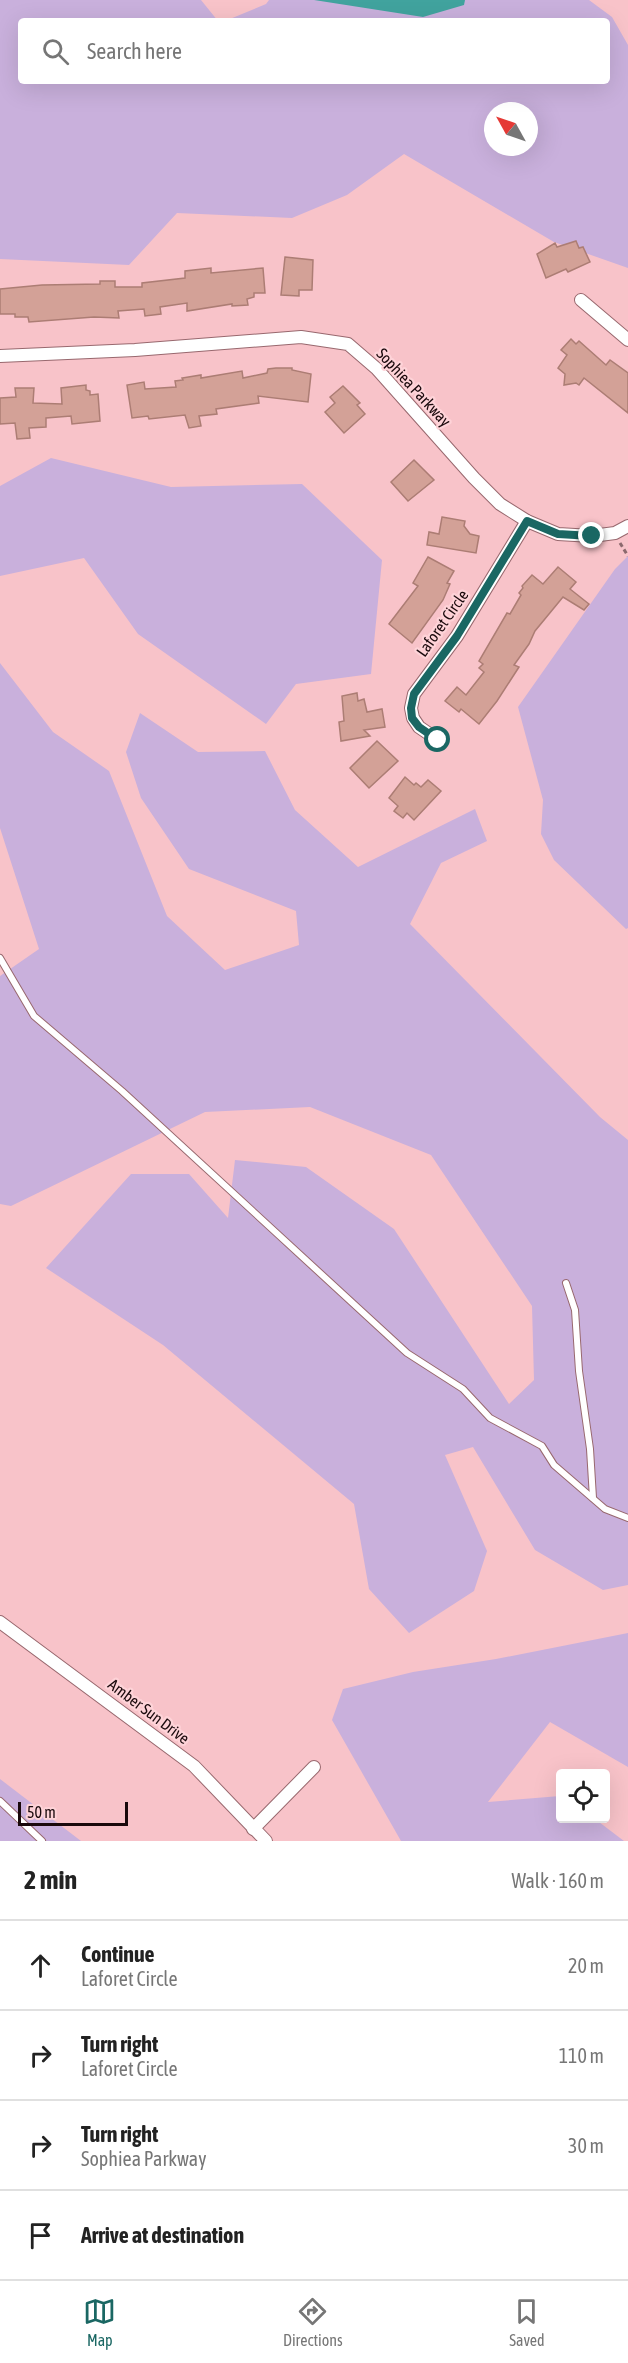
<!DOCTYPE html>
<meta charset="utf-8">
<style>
body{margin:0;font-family:"Asap Condensed",sans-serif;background:#f2f2f2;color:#222}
.controls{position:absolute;right:18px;bottom:18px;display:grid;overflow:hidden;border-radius:6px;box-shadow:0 6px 24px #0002}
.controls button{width:54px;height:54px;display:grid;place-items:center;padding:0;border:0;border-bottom:2px solid #e0e0e0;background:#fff;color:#222;font:30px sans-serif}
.compass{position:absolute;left:484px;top:102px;width:54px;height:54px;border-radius:50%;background:#fff;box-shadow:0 6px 24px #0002;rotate:310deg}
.scale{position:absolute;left:18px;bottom:15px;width:110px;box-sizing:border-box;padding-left:6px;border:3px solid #1a090c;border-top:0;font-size:16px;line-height:21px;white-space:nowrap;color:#1a090c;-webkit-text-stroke:4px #fed3d8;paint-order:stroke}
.stop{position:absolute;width:18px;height:18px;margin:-14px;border:4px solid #1a6763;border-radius:50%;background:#fff}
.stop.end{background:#1a6763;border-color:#fff;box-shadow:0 2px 6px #0008}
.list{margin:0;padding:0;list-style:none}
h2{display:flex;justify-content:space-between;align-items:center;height:78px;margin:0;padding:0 24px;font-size:26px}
h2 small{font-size:20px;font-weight:400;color:#767676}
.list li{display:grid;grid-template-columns:39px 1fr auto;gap:18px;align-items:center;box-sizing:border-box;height:90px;padding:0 24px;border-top:2px solid #e0e0e0}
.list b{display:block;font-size:22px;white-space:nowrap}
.list p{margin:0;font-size:20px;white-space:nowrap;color:#767676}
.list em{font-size:20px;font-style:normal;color:#767676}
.icon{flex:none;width:33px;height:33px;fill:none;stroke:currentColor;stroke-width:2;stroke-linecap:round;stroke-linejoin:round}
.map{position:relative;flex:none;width:628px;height:1841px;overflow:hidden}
.search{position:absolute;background:#fff;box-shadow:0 6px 24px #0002;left:18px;right:18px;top:18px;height:66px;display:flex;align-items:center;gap:15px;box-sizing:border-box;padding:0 21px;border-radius:6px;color:#767676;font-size:22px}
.sheet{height:438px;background:#fff}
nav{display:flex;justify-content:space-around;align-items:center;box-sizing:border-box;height:84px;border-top:2px solid #e0e0e0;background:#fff;font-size:16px;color:#767676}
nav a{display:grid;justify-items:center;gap:3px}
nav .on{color:#1a6763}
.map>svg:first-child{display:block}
.green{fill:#c9b0dc;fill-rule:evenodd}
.water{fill:#41a39e}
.building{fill:#d3a197;stroke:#ac7d74;stroke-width:1.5}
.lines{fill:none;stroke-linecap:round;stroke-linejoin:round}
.lane-casing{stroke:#98686e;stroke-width:8}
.street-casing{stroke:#98686e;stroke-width:14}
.path{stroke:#8c696d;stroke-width:3;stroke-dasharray:4.5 3;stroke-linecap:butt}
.lane{stroke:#fff;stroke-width:6}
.street{stroke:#fff;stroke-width:12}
.route{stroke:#1a6763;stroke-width:8}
.labels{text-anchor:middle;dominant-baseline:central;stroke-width:4.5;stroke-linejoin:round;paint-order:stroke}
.street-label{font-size:16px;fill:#1a090c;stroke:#fed3d8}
</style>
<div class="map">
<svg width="628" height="1841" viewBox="0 0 628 1841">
<rect width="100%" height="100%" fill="#f8c3c9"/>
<!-- green -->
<g class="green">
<path d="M0,0H201L218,21H21V81H607V21H225L266,4L269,0H589L612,17L628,45V268L554,242L404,154L347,195L292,218L177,213L129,265L0,259ZM493,111H529V147H493Z"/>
<polygon points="51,458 171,487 302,484 382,560 371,674 296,684 266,724 138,634 84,558 0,576 0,486"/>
<polygon points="628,556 628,928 626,929 554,860 541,834 543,800 518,707 615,569"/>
<polygon points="0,663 53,732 109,771 167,916 225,970 299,945 296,911 189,869 141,798 126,752 140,713 198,752 265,751 295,810 358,867 475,809 487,841 441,863 410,924 600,1117 628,1140 628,1585 603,1590 535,1550 473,1447 445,1455 487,1551 474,1591 409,1633 369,1589 354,1504 163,1345 46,1268 131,1174 189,1174 228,1218 235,1160 306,1167 394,1229 509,1404 534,1380 532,1306 431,1155 310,1107 205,1112 11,1206 0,1204 0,976 39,949 0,828"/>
<polygon points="628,1633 628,1767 550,1722 488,1802 560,1796 560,1818 595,1819 624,1841 401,1841 332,1720 343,1689 413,1672 496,1659"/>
<polygon points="0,1779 81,1841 0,1841"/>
</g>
<!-- water -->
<polygon class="water" points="314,0 465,0 464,5 423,17"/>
<!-- building -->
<g class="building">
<polygon points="576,241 579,248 583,247 590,262 568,272 566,269 546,278 537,254 555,243 557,247"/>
<polygon points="285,257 313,260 312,290 299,290 299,296 281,295"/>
<polygon points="211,268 211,273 263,268 265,293 254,293 254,297 247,299 248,305 232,306 232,304 187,311 187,303 160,307 161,314 145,316 144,309 118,311 119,318 94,317 29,322 28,317 15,317 15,314 0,314 0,289 42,285 100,284 100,281 115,281 115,287 142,287 142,283 185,278 185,271"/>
<polygon points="571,339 576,344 579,341 606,365 610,360 628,373 628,413 584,378 579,385 576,383 564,385 565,374 558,368 567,355 561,350"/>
<polygon points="276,368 292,368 292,370 311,374 308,402 258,396 259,403 216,409 217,414 199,416 201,426 189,428 185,415 149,419 148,416 132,418 127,385 144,382 145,389 176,387 175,381 183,380 182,378 201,375 201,378 242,371 243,378 267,373 268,369"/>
<polygon points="86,385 86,390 90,391 90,395 98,394 100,421 72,424 71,416 46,418 46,427 29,428 30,438 17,439 15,423 0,424 0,398 16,397 15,388 34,388 33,403 62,404 61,388"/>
<polygon points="343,386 360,403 357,405 365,414 344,433 325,412 335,403 330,397"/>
<polygon points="414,460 434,480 408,501 391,482"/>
<polygon points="442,517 465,521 464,526 470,534 479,536 476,553 427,545 429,532 439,534"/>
<polygon points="428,557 454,571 447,583 450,584 443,600 412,643 389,624 418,586 413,583"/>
<polygon points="558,567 576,582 570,589 589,604 584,610 563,597 535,631 529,644 514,665 519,667 497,701 479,724 461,709 459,712 445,701 457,687 466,695 484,672 479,668 483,664 479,661 507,613 510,614 521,595 519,593 523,588 522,586 532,575 543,584"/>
<polygon points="357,693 358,701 364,699 367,712 382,709 385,727 364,730 370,736 341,741 339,722 344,721 342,696"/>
<polygon points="377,741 398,761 369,788 350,768"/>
<polygon points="405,777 414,785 416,783 421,787 428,780 441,791 414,820 407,813 403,818 394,811 398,806 389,798"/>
</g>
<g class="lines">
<!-- lane casing -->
<g class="lane-casing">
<g id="lane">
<polyline points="0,958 34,1016 122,1091 407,1353 463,1389 490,1418 542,1446 554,1465 605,1509 628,1518"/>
<polyline points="566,1283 575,1310 579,1371 590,1449 593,1498"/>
<polyline points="0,1801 42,1841"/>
</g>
</g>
<!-- street casing -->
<g class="street-casing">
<g id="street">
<polyline points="581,300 628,340"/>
<polyline points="0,356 135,350 301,337 348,344 377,369 474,478 500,504 527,521 558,534 592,536 615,533 628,526"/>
<polyline points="438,740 419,727 413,718 411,708 414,694 457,636 527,521"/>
<polyline points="0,1622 194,1766 266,1841"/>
<polyline points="253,1829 314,1767"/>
</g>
</g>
<!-- path -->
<polyline class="path" points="620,543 628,556"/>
<!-- lane -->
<use href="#lane" class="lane"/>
<!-- street -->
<use href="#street" class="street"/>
</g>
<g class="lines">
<!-- route -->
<polyline class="route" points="438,740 419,727 412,718 411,708 414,694 457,636 527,521 558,534 592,536"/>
</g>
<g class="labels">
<!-- street labels -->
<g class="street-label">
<text transform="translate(414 387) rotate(47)">Sophiea Parkway</text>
<text transform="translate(442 623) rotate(-55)">Laforet Circle</text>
<text transform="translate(149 1711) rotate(37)">Amber Sun Drive</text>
</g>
</g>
</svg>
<div class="controls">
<button><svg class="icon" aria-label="locate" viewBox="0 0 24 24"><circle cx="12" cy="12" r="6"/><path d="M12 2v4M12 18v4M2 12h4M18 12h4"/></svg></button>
</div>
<svg class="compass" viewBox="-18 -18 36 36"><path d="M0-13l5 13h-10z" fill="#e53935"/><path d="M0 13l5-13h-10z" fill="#767676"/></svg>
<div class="scale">50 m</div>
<div class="stop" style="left:438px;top:740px"></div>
<div class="stop end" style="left:592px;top:536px"></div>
<div class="search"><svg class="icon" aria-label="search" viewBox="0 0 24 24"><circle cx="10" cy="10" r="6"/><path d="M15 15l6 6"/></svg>Search here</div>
</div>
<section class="sheet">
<h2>2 min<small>Walk · 160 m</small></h2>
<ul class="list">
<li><svg class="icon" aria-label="ahead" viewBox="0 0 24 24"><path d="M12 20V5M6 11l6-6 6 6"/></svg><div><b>Continue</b><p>Laforet Circle</p></div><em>20 m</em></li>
<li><svg class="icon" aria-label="right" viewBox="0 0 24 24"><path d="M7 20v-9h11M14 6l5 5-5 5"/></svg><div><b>Turn right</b><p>Laforet Circle</p></div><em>110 m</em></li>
<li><svg class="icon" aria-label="right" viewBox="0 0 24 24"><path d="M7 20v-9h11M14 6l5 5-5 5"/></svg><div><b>Turn right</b><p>Sophiea Parkway</p></div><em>30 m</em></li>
<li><svg class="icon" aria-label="arrive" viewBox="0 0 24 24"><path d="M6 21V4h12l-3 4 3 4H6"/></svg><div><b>Arrive at destination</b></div></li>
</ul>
</section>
<nav>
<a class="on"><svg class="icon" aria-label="map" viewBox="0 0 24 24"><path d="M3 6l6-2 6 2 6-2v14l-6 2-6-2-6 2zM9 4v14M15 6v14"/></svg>Map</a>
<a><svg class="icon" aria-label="directions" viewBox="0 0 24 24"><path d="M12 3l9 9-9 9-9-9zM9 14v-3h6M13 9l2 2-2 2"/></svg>Directions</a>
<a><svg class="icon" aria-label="saved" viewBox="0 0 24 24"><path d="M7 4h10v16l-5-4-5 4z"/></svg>Saved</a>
</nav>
